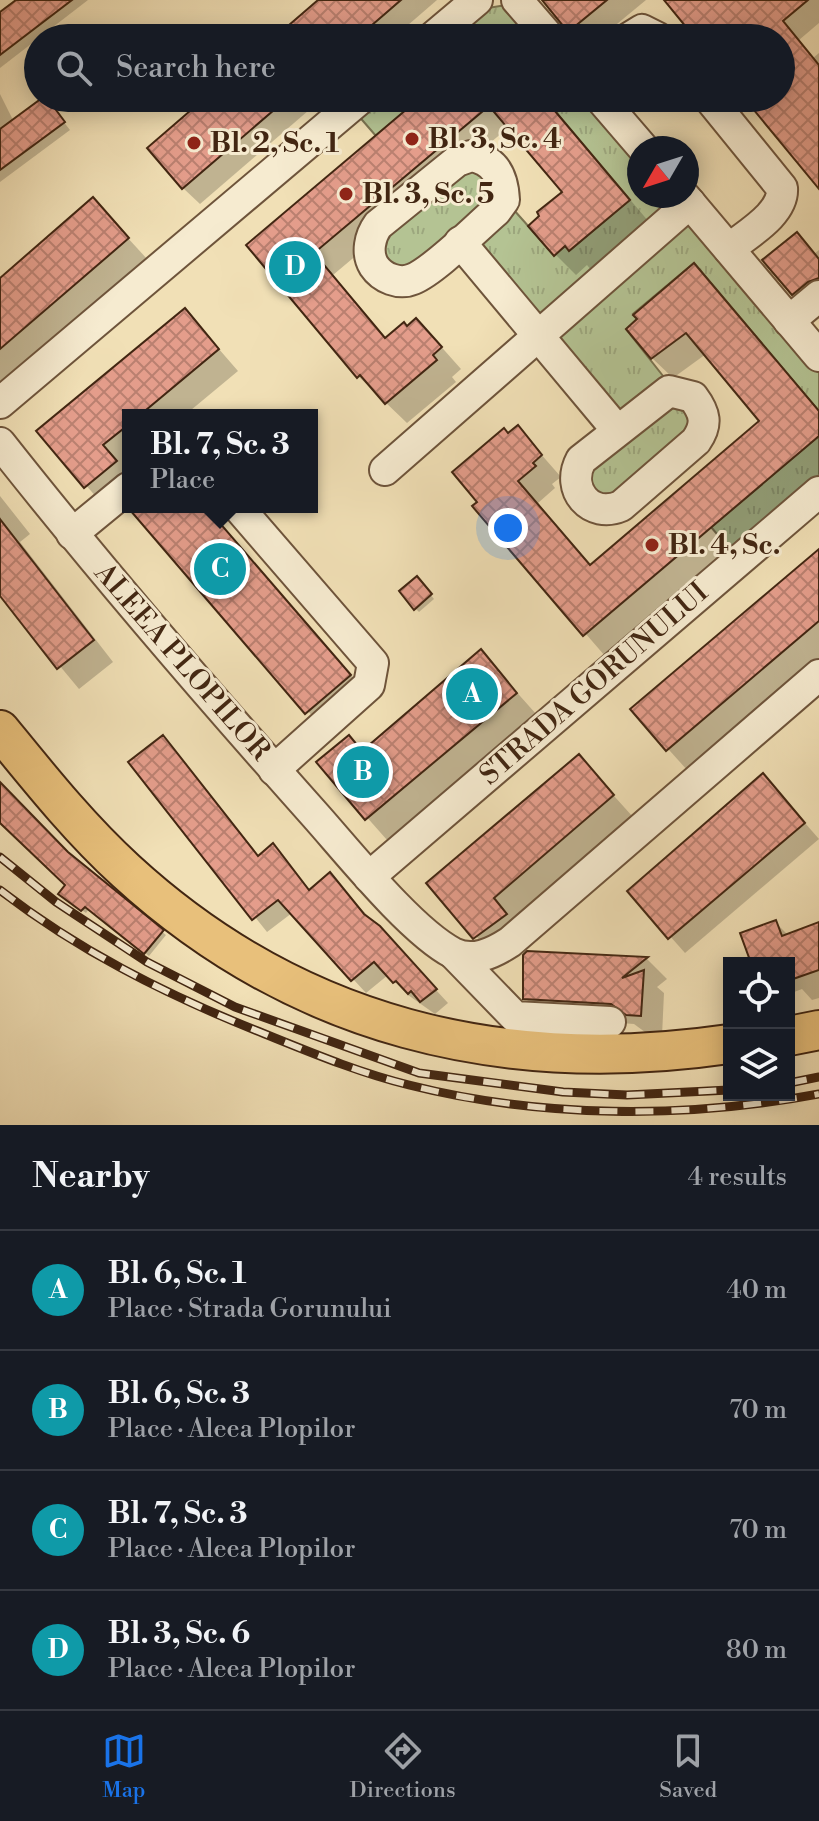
<!DOCTYPE html>
<meta charset="utf-8">
<style>
body{margin:0;font-family:"Libre Bodoni",serif;background:#20242c;color:#f1f3f6}
.controls{position:absolute;right:24px;bottom:24px;display:grid;overflow:hidden;border-radius:0px;box-shadow:0 4px 20px #0003}
.controls button{width:72px;height:72px;display:grid;place-items:center;padding:0;border:0;border-bottom:2px solid #363941;background:#171b24;color:#f1f3f6;font:40px sans-serif}
.compass{position:absolute;left:627px;top:136px;width:72px;height:72px;border-radius:50%;background:#171b24;box-shadow:0 4px 20px #0003;rotate:231deg}
.you{position:absolute;left:508px;top:528px;width:28px;height:28px;margin:-20px;border:6px solid #fff;border-radius:50%;background:#1a73e8;box-shadow:0 0 0 12px #1a73e833}
.badge{display:grid;place-items:center;width:52px;height:52px;border-radius:50%;background:#1a73e8;color:#fff;font-size:26px;font-weight:700}
.pin{position:absolute;translate:-50% -50%;border:4px solid #fff;box-shadow:0 2px 8px #0006}
.popup{position:absolute;left:122px;top:409px;width:196px;height:104px;box-sizing:border-box;display:grid;place-content:center;border-radius:0px;background:#171b24;filter:drop-shadow(0 2px 6px #0005);font-size:26px;white-space:nowrap;color:#9ea1a6}
.popup b{font-size:30px;color:#f1f3f6}
.popup::after{content:'';position:absolute;left:50%;top:100%;margin-left:-16px;border:16px solid transparent;border-top-color:#171b24}
.list{margin:0;padding:0;list-style:none}
h2{display:flex;justify-content:space-between;align-items:center;height:104px;margin:0;padding:0 32px;font-size:34px}
h2 small{font-size:26px;font-weight:400;color:#9ea1a6}
.list li{display:grid;grid-template-columns:52px 1fr auto;gap:24px;align-items:center;box-sizing:border-box;height:120px;padding:0 32px;border-top:2px solid #363941}
.list b{display:block;font-size:30px;white-space:nowrap}
.list p{margin:0;font-size:26px;white-space:nowrap;color:#9ea1a6}
.list em{font-size:26px;font-style:normal;color:#9ea1a6}
.icon{flex:none;width:44px;height:44px;fill:none;stroke:currentColor;stroke-width:2;stroke-linecap:round;stroke-linejoin:round}
.map{position:relative;flex:none;width:819px;height:1125px;overflow:hidden}
.search{position:absolute;background:#171b24;box-shadow:0 4px 20px #0003;left:24px;right:24px;top:24px;height:88px;display:flex;align-items:center;gap:20px;box-sizing:border-box;padding:0 28px;border-radius:44px;color:#9ea1a6;font-size:30px}
.sheet{height:584px;background:#171b24}
nav{display:flex;justify-content:space-around;align-items:center;box-sizing:border-box;height:112px;border-top:2px solid #363941;background:#171b24;font-size:22px;color:#9ea1a6}
nav a{display:grid;justify-items:center;gap:4px}
nav .on{color:#1a73e8}
.map>svg:first-child{display:block}
.grass{fill:url(#grass-tufts);stroke:#7b7452;stroke-width:2}
.shadow{fill:#0003}
.building{fill:url(#building-cross-hatch);stroke:#422612;stroke-width:2}
.lines{fill:none;stroke-linecap:round;stroke-linejoin:round}
.minor-casing{stroke:#6e543b;stroke-width:34}
.major-casing{stroke:#422612;stroke-width:42}
.minor{stroke:#f6ebd0;stroke-width:30}
.major{stroke:#e8c07b;stroke-width:38}
.rail-casing{stroke:#422612;stroke-width:9}
.rail{stroke:#f6ebd0;stroke-width:6;stroke-dasharray:18;stroke-linecap:butt}
.poi-dot{fill:#8f2418;stroke:#f6ebd0;stroke-width:3}
.labels{text-anchor:middle;dominant-baseline:central;stroke-width:6;stroke-linejoin:round;paint-order:stroke}
.poi-label{font-size:28px;font-weight:bold;fill:#422612;stroke:#f6ebd0;text-anchor:start}
.street-label{font-size:28px;fill:#422612;stroke:#f6ebd0}
</style>
<div class="map">
<svg width="819" height="1125" viewBox="0 0 819 1125">
<defs>
<pattern id="grass-tufts" width="24" height="20" patternUnits="userSpaceOnUse" patternTransform="scale(2)"><rect width="24" height="20" fill="#b4c393"/><path d="M3 7l-1-3M5 7V3M7 7l1-3M15 17l-1-3M17 17v-4M19 17l1-3" fill="none" stroke="#9ca77e"/></pattern>
<pattern id="building-cross-hatch" width="8" height="8" patternUnits="userSpaceOnUse" patternTransform="scale(2)"><rect width="8" height="8" fill="#e49d8b"/><path d="M0 0l8 8M0 8l8-8" fill="none" stroke="#ba8070"/></pattern>
</defs>
<rect width="100%" height="100%" fill="#f1e0b6"/>
<filter id="stains"><feTurbulence type="fractalNoise" baseFrequency=".0025" numOctaves="4"/><feColorMatrix values="0 0 0 0 .2 0 0 0 0 .09 0 0 0 0 .02 0 0 0 .5 -.17"/></filter>
<radialGradient id="worn" r=".72"><stop offset=".6" stop-color="#630" stop-opacity="0"/><stop offset="1" stop-color="#630" stop-opacity=".3"/></radialGradient>
<!-- grass -->
<g class="grass">
<polygon points="506,5 541,38 447,38 488,8"/>
<polygon points="376,98 420,98 376,136 357,114"/>
<polygon points="544,98 592,98 639,153 639,196 669,196 669,203 542,317 525,311 477,239 513,209 554,255 565,246 570,250 630,200"/>
<polygon points="476,166 496,192 406,273 383,261 380,239"/>
<polygon points="691,224 819,367 819,411 694,263 633,314 637,319 626,329 667,381 623,416 560,344 559,334 667,230"/>
<polygon points="680,401 695,423 621,498 595,501 587,462"/>
<polygon points="819,436 819,475 729,548 711,527"/>
</g>
<!-- shadow -->
<g class="shadow">
<polygon points="19,0 88,0 0,68 0,15"/>
<polygon points="322,0 437,0 393,38 278,38"/>
<polygon points="544,0 646,0 600,38 577,38"/>
<polygon points="667,0 819,0 819,23 799,40 813,58 819,53 819,186 747,98 781,98 781,38 698,38"/>
<polygon points="0,94 14,122 45,98 70,130 0,182"/>
<polygon points="208,98 323,98 200,204 183,188"/>
<polygon points="422,98 544,98 649,222 591,270 587,265 576,275 555,254 565,192 509,127 333,275 387,339 437,342 461,369 452,377 456,382 407,423 358,376 249,245"/>
<polygon points="93,200 148,260 4,384 0,381 0,280"/>
<polygon points="819,250 819,283 796,297 765,260 814,254"/>
<polygon points="693,265 819,410 819,474 605,656 475,506 509,435 518,428 561,477 552,484 555,488 538,503 592,566 762,421 706,354 673,378 652,358"/>
<polygon points="185,310 238,371 185,415 128,415 128,463 122,467 128,474 106,508 39,432"/>
<polygon points="0,496 30,534 20,542 113,662 79,689 0,594"/>
<polygon points="136,507 206,507 370,697 328,734 133,510"/>
<polygon points="819,551 819,659 688,771 633,710"/>
<polygon points="420,582 434,599 419,612 415,608"/>
<polygon points="481,652 537,715 387,840 319,763 349,737 364,752"/>
<polygon points="163,738 260,857 273,846 311,891 330,875 448,1003 435,1014 408,995 388,975 366,993 292,913 267,932 131,763"/>
<polygon points="579,757 633,817 513,919 526,935 496,959 429,883"/>
<polygon points="763,775 819,839 685,953 630,891"/>
<polygon points="0,783 66,854 166,935 149,956 89,909 86,913 64,897 68,885 0,819"/>
<polygon points="775,922 789,936 819,925 819,998 812,1000 802,989 789,994 789,963 753,963"/>
<polygon points="527,953 647,959 667,979 657,987 664,993 662,1036 649,1035 634,1024 544,1017 523,996"/>
</g>
<!-- building -->
<g class="building">
<polygon points="16,0 72,0 0,55 0,12"/>
<polygon points="318,0 401,0 357,38 274,38"/>
<polygon points="542,0 607,0 568,32"/>
<polygon points="664,0 808,0 783,21 819,65 819,189 744,98 781,98 781,38 695,38"/>
<polygon points="42,98 47,98 65,122 0,170 0,129"/>
<polygon points="205,98 288,98 182,189 147,148"/>
<polygon points="420,98 544,98 630,200 569,251 565,246 554,256 528,226 539,216 537,212 562,192 489,106 314,253 385,338 404,322 407,326 416,318 442,347 433,355 437,360 385,404 360,375 357,378 246,245"/>
<polygon points="93,197 129,238 0,349 0,278"/>
<polygon points="797,232 819,259 819,278 808,282 792,295 762,260"/>
<polygon points="694,263 819,411 819,436 583,636 472,506 477,502 452,472 504,428 508,433 518,425 542,455 533,463 536,466 518,481 590,565 759,421 686,333 651,359 626,329 637,319 633,315"/>
<polygon points="185,308 219,349 140,415 128,415 128,425 103,445 117,461 84,488 36,431"/>
<polygon points="133,507 206,507 351,675 305,714 130,510"/>
<polygon points="0,519 94,640 57,669 0,596"/>
<polygon points="819,549 819,621 666,751 630,709"/>
<polygon points="417,576 432,594 414,610 399,591"/>
<polygon points="481,649 517,693 365,820 316,762 349,735 362,751"/>
<polygon points="163,735 258,856 273,843 309,890 330,872 364,914 380,926 437,989 420,1002 411,991 408,994 396,981 393,983 374,962 351,981 278,900 252,920 128,762"/>
<polygon points="579,754 614,795 494,898 507,914 473,939 426,883"/>
<polygon points="763,773 805,823 668,939 627,891"/>
<polygon points="0,782 68,852 164,930 144,954 85,907 81,911 58,894 65,885 0,823"/>
<polygon points="776,920 782,936 819,922 819,970 790,980 789,963 751,963 740,933"/>
<polygon points="527,951 648,957 622,978 644,970 641,1016 626,1015 611,1004 523,999 523,955"/>
</g>
<g class="lines">
<!-- minor casing -->
<g class="minor-casing">
<g id="minor">
<polyline points="517,0 550,38"/>
<polyline points="432,38 477,0"/>
<polyline points="629,38 642,30 658,38"/>
<polyline points="600,98 643,148"/>
<path d="M709,98L782,188C784,214 747,234 729,249"/>
<path d="M471,156C495,160 503,177 504,200L496,211C476,228 435,270 413,279C399,285 382,278 374,266C366,253 370,236 378,225L457,161Z"/>
<polyline points="684,196 819,356"/>
<polyline points="460,242 617,430"/>
<polyline points="789,321 819,296"/>
<path d="M669,391L693,397C705,413 708,424 696,441L621,506C591,519 565,490 581,460Z"/>
<polyline points="0,403 361,98"/>
<path d="M0,443C101,571 207,694 315,815C348,852 411,931 453,953C473,963 493,953 510,942L819,675"/>
<polyline points="385,470 690,203"/>
<polyline points="238,507 373,663 369,685 274,770"/>
<polyline points="72,534 128,488"/>
<polyline points="369,877 819,492"/>
<polyline points="454,954 515,1017 610,1022"/>
</g>
</g>
<!-- major casing -->
<g class="major-casing">
<g id="major">
<path d="M0,730C40,779 79,828 126,871C296,1027 503,1077 729,1044"/>
<polyline points="789,1036 819,1030"/>
</g>
</g>
<!-- minor -->
<use href="#minor" class="minor"/>
<!-- major -->
<use href="#major" class="major"/>
<!-- rail casing -->
<g class="rail-casing">
<g id="rail">
<polyline points="0,857 56,902 147,962 235,1007 419,1073 563,1092 627,1095 729,1090"/>
<path d="M0,890C78,950 163,993 255,1030C305,1050 356,1072 409,1085C540,1118 686,1119 819,1094"/>
<polyline points="789,1083 819,1077"/>
</g>
</g>
<!-- rail -->
<use href="#rail" class="rail"/>
</g>
<!-- markers -->
<g class="poi-dot">
<circle cx="412" cy="139" r="8"/>
<circle cx="194" cy="143" r="8"/>
<circle cx="346" cy="194" r="8"/>
<circle cx="652" cy="545" r="8"/>
</g>
<g class="labels">
<!-- poi labels -->
<g class="poi-label">
<text x="428" y="139">Bl. 3, Sc. 4</text>
<text x="210" y="143">Bl. 2, Sc. 1</text>
<text x="362" y="194">Bl. 3, Sc. 5</text>
<text x="668" y="545">Bl. 4, Sc.</text>
</g>
<!-- street labels -->
<g class="street-label">
<text transform="translate(182 662) rotate(49)">ALEEA PLOPILOR</text>
<text transform="translate(594 684) rotate(-41)">STRADA GORUNULUI</text>
</g>
</g>
<rect width="100%" height="100%" filter="url(#stains)"/>
<rect width="100%" height="100%" fill="url(#worn)"/>
</svg>
<div class="controls">
<button><svg class="icon" aria-label="locate" viewBox="0 0 24 24"><circle cx="12" cy="12" r="6"/><path d="M12 2v4M12 18v4M2 12h4M18 12h4"/></svg></button>
<button><svg class="icon" aria-label="layers" viewBox="0 0 24 24"><path d="M12 4l9 5-9 5-9-5zM3 14l9 5 9-5"/></svg></button>
</div>
<svg class="compass" viewBox="-18 -18 36 36"><path d="M0-13l5 13h-10z" fill="#e53935"/><path d="M0 13l5-13h-10z" fill="#9ea1a6"/></svg>
<div class="you"></div>
<div class="pin badge" style="left:472px;top:694px;background:#0f9aa8">A</div>
<div class="pin badge" style="left:363px;top:772px;background:#0f9aa8">B</div>
<div class="pin badge" style="left:220px;top:569px;background:#0f9aa8">C</div>
<div class="popup"><b>Bl. 7, Sc. 3</b>Place</div>
<div class="pin badge" style="left:295px;top:267px;background:#0f9aa8">D</div>
<div class="search"><svg class="icon" aria-label="search" viewBox="0 0 24 24"><circle cx="10" cy="10" r="6"/><path d="M15 15l6 6"/></svg>Search here</div>
</div>
<section class="sheet">
<h2>Nearby<small>4 results</small></h2>
<ul class="list">
<li><span class="badge" style="background:#0f9aa8">A</span><div><b>Bl. 6, Sc. 1</b><p>Place · Strada Gorunului</p></div><em>40 m</em></li>
<li><span class="badge" style="background:#0f9aa8">B</span><div><b>Bl. 6, Sc. 3</b><p>Place · Aleea Plopilor</p></div><em>70 m</em></li>
<li><span class="badge" style="background:#0f9aa8">C</span><div><b>Bl. 7, Sc. 3</b><p>Place · Aleea Plopilor</p></div><em>70 m</em></li>
<li><span class="badge" style="background:#0f9aa8">D</span><div><b>Bl. 3, Sc. 6</b><p>Place · Aleea Plopilor</p></div><em>80 m</em></li>
</ul>
</section>
<nav>
<a class="on"><svg class="icon" aria-label="map" viewBox="0 0 24 24"><path d="M3 6l6-2 6 2 6-2v14l-6 2-6-2-6 2zM9 4v14M15 6v14"/></svg>Map</a>
<a><svg class="icon" aria-label="directions" viewBox="0 0 24 24"><path d="M12 3l9 9-9 9-9-9zM9 14v-3h6M13 9l2 2-2 2"/></svg>Directions</a>
<a><svg class="icon" aria-label="saved" viewBox="0 0 24 24"><path d="M7 4h10v16l-5-4-5 4z"/></svg>Saved</a>
</nav>
